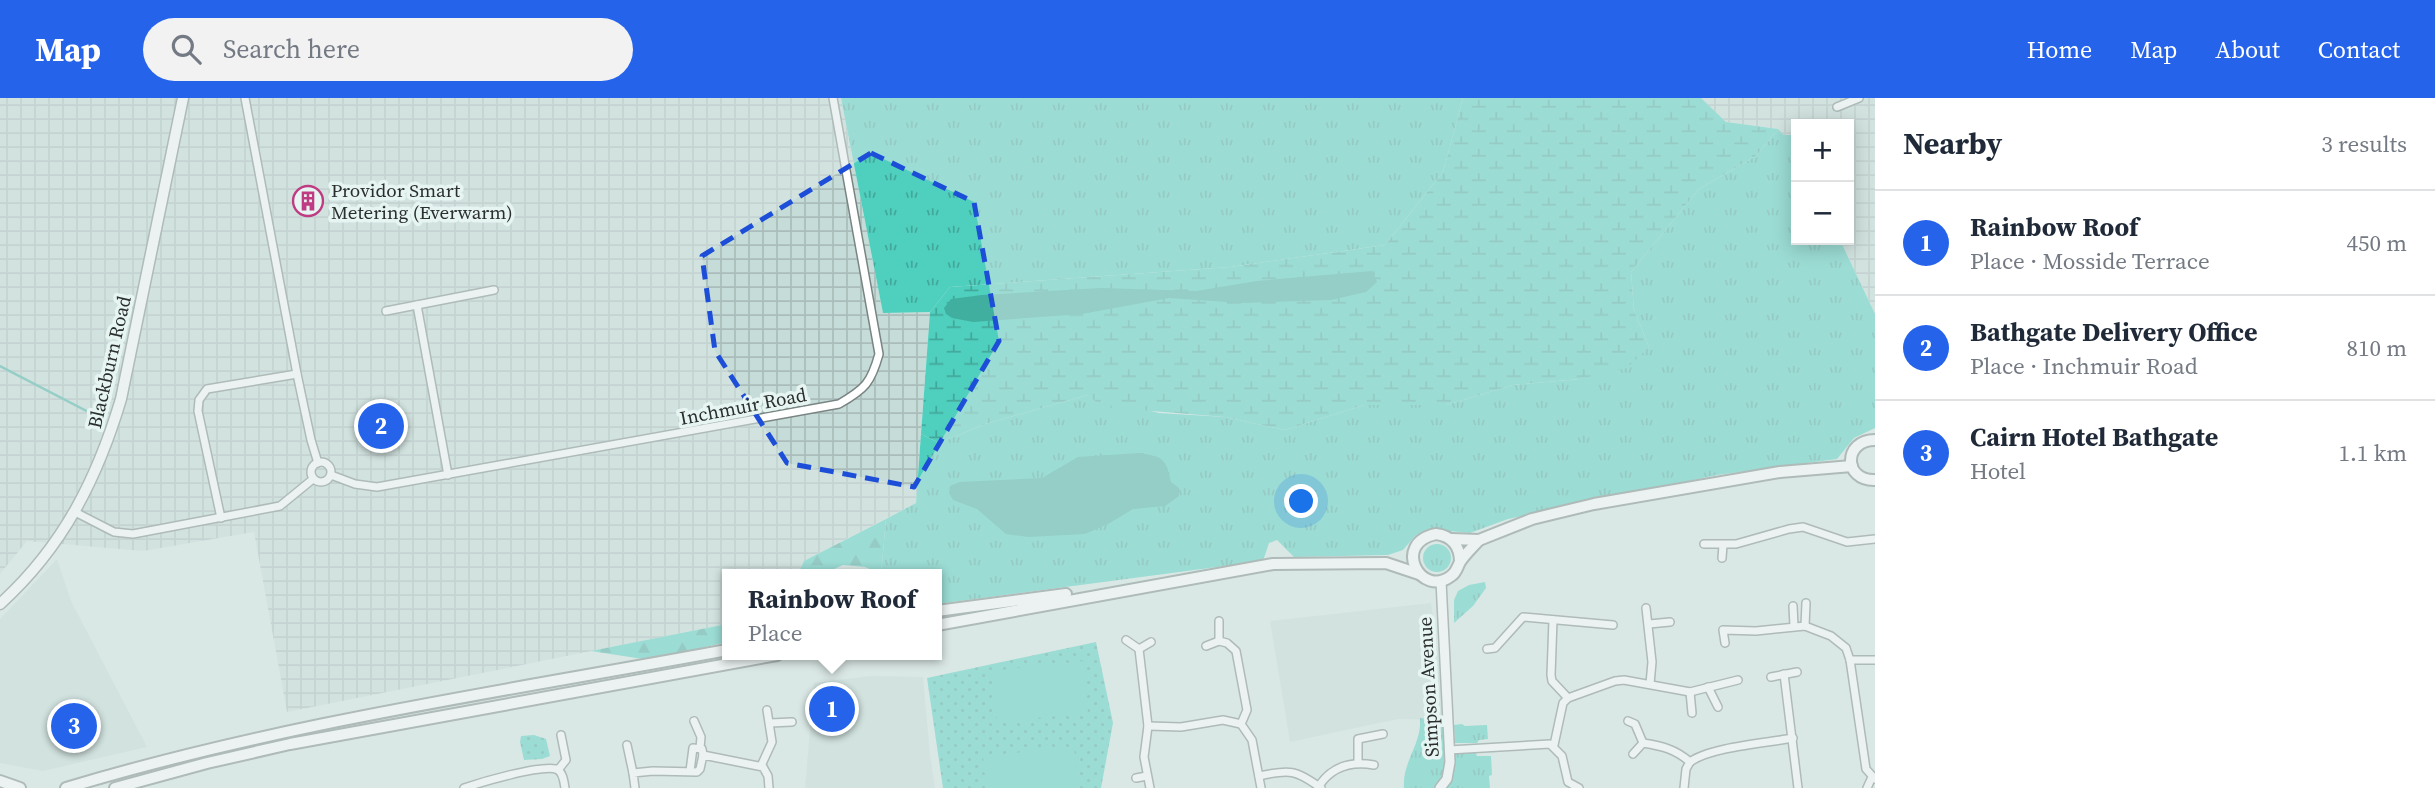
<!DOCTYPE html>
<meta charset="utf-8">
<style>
body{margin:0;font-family:"Source Serif 4",serif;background:#f2f2f3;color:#1f2937}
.controls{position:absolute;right:21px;top:21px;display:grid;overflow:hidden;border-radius:0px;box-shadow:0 4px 18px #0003}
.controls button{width:63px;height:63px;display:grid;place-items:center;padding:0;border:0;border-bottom:2px solid #e0e1e3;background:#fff;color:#1f2937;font:35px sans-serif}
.you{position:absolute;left:1302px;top:404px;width:24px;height:24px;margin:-18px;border:5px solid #fff;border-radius:50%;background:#1a73e8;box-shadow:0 0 0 10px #1a73e833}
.badge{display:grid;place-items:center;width:46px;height:46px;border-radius:50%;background:#2563eb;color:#fff;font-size:23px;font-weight:700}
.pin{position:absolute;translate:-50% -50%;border:4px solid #fff;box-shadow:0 2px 7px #0006}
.popup{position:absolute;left:722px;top:471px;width:220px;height:91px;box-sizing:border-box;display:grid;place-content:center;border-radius:0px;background:#fff;filter:drop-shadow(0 2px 5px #0005);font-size:23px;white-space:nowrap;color:#747a83}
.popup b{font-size:26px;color:#1f2937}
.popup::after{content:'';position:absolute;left:50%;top:100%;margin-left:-14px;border:14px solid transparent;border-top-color:#fff}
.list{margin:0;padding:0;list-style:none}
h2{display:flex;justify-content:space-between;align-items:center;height:91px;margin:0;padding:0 28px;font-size:30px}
h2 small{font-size:23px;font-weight:400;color:#747a83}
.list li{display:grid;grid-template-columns:46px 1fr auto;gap:21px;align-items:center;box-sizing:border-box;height:105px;padding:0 28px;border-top:2px solid #e0e1e3}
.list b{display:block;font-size:26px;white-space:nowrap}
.list p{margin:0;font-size:23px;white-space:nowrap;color:#747a83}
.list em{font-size:23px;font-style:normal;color:#747a83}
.icon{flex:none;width:38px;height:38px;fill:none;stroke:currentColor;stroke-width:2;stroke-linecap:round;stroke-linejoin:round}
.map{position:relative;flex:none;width:1875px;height:690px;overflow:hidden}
header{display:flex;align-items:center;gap:42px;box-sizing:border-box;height:98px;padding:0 35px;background:#2563eb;color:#fff}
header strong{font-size:33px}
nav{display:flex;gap:38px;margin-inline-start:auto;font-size:24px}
.search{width:490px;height:63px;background:#f2f2f3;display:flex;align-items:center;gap:18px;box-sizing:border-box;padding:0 24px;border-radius:38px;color:#747a83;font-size:26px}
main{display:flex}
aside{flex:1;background:#fff}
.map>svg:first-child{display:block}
.built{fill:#c6dcd8}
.industrial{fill:url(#industrial-grid)}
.grass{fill:url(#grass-tufts)}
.forest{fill:url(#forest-firs)}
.wetland{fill:url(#wetland-marsh)}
.park{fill:url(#park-dots)}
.garden{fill:#4fcfbe}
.water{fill:#41afa0}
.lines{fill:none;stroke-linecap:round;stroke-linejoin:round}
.stream{stroke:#41afa0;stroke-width:2.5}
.minor-casing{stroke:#798583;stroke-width:10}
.tertiary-casing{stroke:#798583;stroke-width:12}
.secondary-casing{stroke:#798583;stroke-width:13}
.primary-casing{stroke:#798583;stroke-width:14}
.minor{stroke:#fff;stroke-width:7}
.tertiary{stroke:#fff;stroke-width:9}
.secondary{stroke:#fff;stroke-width:10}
.primary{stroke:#fff;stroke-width:10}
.marked{fill:none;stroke:#1d4ed8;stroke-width:5;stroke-dasharray:14 9;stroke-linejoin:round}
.labels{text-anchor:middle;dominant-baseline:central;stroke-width:7;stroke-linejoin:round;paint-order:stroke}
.poi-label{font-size:19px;fill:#2a2f2e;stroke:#e7f5f2;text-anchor:start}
.street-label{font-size:19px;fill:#2a2f2e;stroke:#e7f5f2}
</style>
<header>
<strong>Map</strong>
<div class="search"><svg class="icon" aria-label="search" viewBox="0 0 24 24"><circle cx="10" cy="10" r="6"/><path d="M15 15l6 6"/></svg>Search here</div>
<nav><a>Home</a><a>Map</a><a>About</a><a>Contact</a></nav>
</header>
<main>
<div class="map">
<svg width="1875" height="690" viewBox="0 0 1875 690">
<defs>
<pattern id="industrial-grid" width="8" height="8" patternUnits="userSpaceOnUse" patternTransform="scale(1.75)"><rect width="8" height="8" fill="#c6dcd8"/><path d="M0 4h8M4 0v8" fill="none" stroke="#aabdba"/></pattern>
<pattern id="grass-tufts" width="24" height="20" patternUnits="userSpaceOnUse" patternTransform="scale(1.75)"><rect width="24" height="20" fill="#4fcfbe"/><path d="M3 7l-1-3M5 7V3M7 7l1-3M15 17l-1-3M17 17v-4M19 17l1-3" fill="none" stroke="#42a89b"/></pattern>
<pattern id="forest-firs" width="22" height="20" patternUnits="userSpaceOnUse" patternTransform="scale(1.75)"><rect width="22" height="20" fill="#4fcfbe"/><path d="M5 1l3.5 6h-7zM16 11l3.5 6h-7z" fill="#42a89b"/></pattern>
<pattern id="wetland-marsh" width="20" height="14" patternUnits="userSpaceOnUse" patternTransform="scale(1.75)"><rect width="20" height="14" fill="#4fcfbe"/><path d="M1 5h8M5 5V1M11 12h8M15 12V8" fill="none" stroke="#42a89b"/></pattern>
<pattern id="park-dots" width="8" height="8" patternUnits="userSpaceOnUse" patternTransform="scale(1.75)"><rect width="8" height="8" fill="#4fcfbe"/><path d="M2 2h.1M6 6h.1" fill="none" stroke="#42a89b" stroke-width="1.8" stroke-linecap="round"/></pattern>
</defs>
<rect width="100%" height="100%" fill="#dae8e5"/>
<!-- built -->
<g class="built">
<polygon points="57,461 71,503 147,649 43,673 0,665 0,521"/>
<polygon points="1431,505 1448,622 1398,621 1290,644 1270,523"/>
<polygon points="870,578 923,579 930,657 935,690 805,690 814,585"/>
</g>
<!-- industrial -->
<g class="industrial">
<polygon points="0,0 841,0 883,215 930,214 916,405 804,463 798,476 727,476 727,526 287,614 254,434 143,453 27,443 0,476"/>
<polygon points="1701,0 1875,0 1875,216 1840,142 1849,142 1849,26 1796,26 1796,47 1792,38 1784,37 1778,31 1726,24"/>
</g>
<!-- grass -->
<g class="grass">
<polygon points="841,0 1463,0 1443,74 1385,147 1230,169 950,189 930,214 883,215"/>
<polygon points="1778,31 1784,37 1792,37 1796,47 1796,142 1840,142 1875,216 1875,330 1854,340 1837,361 1717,377 1508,421 1470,435 1428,431 1415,438 1403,452 1388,457 1294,459 1277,442 1269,445 1263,463 937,506 937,476 881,476 886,421 916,405 921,336 939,345 985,326 1088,297 1159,315 1225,319 1285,332 1364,307 1446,307 1513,287 1580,281 1649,249 1634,212 1631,174 1699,91 1756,58"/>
<circle cx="1437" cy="460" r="14"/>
<polygon points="1485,484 1486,490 1473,508 1454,525 1454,502 1458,493 1469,487"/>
<path d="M1420,620L1448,622L1450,652L1474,651L1477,658H1491L1492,677L1489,678L1490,690H1404C1402,663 1422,647 1420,620Z"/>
<polygon points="1462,626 1465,628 1487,627 1488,641 1479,642 1477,645 1455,645 1454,627"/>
</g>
<!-- forest -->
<g class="forest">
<polygon points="886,421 881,476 865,469 843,467 823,476 798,476 804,463"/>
<polygon points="727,526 727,544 649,562 591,553"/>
</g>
<!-- wetland -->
<polygon class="wetland" points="1463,0 1701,0 1726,24 1778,31 1756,58 1699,91 1631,174 1634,212 1649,249 1627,270 1580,281 1513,287 1446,307 1364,307 1285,332 1225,319 1102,309 1088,297 985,326 939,345 921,336 930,214 950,189 1230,169 1385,147 1443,74"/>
<!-- park -->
<g class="park">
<polygon points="1096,544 1113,625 1101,690 943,690 927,580"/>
<polygon points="534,637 546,641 550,658 542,661 524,662 520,644 521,638"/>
</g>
<!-- garden -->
<g class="garden">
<polygon points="1083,563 1088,615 997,624 992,573"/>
<polygon points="1074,649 1078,690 986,690 983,658"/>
</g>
<!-- water -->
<g class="water">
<polygon points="1372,173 1377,184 1366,194 1331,202 1241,205 1169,200 1082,216 973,224 952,220 946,216 944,210 951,201 982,197 1101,190 1196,193 1257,183"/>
<path d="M1140,355C1164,359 1166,361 1171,384L1179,390V398L1165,408L1133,411L1108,426L1085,436L1028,439L1006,436L977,411L953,402L949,395L950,388L960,384L1042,380L1078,359Z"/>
</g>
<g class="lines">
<!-- stream -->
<polyline class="stream" points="0,268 100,320"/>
<!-- minor casing -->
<g class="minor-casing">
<g id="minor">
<polyline points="245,0 297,276 311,342 318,365"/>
<polyline points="1837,9 1859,0"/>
<polyline points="417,207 448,377"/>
<polyline points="386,213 494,192"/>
<circle cx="321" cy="374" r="10"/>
<path d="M331,377L355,386L377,389L839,306C865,291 871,285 879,256L833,0"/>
<polyline points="75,414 114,434 133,436 280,408 313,381"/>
<polyline points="221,420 198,313 199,302 207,291 297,276"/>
<polyline points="1704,446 1736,446 1789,431 1803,429 1847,444 1875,441"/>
<polyline points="1722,460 1723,447"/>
<polyline points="1793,508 1794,528"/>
<polyline points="1646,510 1652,564 1650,586"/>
<polyline points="1553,522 1551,577 1552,583 1568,600"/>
<polyline points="1649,526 1670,524"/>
<polyline points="1805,528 1806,505"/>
<polyline points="1126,542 1139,551 1151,544"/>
<polyline points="1219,543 1219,523"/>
<polyline points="1725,545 1723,532 1756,533 1805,528 1831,538 1846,550 1850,562 1866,671 1875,681"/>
<polyline points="1206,548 1219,543 1227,545 1236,553 1247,612 1241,626 1252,642 1261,690"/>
<polyline points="1139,551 1148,628 1144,659 1150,690"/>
<polyline points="1487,551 1495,550 1523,519 1613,527"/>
<polyline points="1850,562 1875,562"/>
<polyline points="1784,576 1798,690"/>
<polyline points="1771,579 1797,574"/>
<polyline points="1708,589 1718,609"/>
<polyline points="1690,594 1692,615"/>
<polyline points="694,623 701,639 700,650"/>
<polyline points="1628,623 1635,626 1643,645"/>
<polyline points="770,625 792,624"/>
<polyline points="1148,628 1181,629 1223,622 1241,626"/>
<polyline points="627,647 633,675"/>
<polyline points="1554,647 1563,605 1568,600 1615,583 1624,582 1690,594 1738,582"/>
<polyline points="1449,652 1550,646 1562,658 1568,684 1579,690"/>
<path d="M1633,656L1643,645C1662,648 1675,651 1690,664"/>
<polyline points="1358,664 1358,641 1383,636"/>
<path d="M1690,664C1710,649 1767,645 1793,640"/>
<polyline points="761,668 772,644 767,612"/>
<polyline points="558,672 566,662 561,637"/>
<polyline points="690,673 693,650 702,651 703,657"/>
<path d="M1259,678C1290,671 1296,672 1321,690"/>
<polyline points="1136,680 1147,678"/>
<path d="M1319,688C1332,668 1351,663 1374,667"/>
<path d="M464,690C482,684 539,667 556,671C563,673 564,684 565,690"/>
<polyline points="635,690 633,675 653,673 697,674 700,671 703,657 763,669 768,678 769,690"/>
<polyline points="1684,690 1686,671 1690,664"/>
<polyline points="1867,690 1872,679"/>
</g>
</g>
<!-- tertiary casing -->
<g class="tertiary-casing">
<polyline id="tertiary" points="1440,690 1447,681 1450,664 1441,483"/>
</g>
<!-- secondary casing -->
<g class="secondary-casing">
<path id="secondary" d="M0,506C63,449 97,381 121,301L183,0"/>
</g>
<!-- primary casing -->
<g class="primary-casing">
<g id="primary">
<path d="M1875,342C1843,342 1843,383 1875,382"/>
<polyline points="1452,441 1479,442 1532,421 1594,406 1780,374 1852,368"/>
<path d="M1460,464C1460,448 1452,438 1436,436C1391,445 1421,501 1451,478C1457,474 1457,469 1460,464C1465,456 1473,449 1479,442"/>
<polyline points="937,513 1066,496"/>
<polyline points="937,527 1273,466 1386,465 1419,476"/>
<polyline points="0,683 20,690"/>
<path d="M66,690C281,625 506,593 727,552"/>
<polyline points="115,690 207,665 290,646 777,557"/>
</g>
</g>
<!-- minor -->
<use href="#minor" class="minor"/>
<!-- tertiary -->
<use href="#tertiary" class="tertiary"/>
<!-- secondary -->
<use href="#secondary" class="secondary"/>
<!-- primary -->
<use href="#primary" class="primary"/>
</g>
<!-- marked area -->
<path d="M0 0H1875V690H0ZM871,55L974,104L999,243L914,389L787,365L715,253L702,158Z" fill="#dae8e5" fill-opacity=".55" fill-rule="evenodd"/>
<path class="marked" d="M871,55L974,104L999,243L914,389L787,365L715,253L702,158Z"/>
<!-- icons -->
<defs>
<g id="building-ring" transform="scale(1.575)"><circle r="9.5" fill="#e7f5f2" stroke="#bf3c82" stroke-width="1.5"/><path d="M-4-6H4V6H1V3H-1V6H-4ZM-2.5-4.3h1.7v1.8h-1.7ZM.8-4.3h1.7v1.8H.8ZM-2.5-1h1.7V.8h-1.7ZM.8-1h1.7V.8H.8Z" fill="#bf3c82"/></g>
</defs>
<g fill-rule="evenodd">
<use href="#building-ring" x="308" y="103"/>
</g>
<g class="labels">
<!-- poi labels -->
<g class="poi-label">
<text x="331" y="92">Providor Smart<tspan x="331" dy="22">Metering (Everwarm)</tspan></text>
</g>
<!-- street labels -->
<g class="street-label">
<text transform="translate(109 264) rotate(-77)">Blackburn Road</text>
<text transform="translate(743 308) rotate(-11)">Inchmuir Road</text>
<text transform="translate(1428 589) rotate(-93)">Simpson Avenue</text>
</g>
</g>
</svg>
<div class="controls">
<button>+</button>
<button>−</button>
</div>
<div class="you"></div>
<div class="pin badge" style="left:832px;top:611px">1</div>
<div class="popup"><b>Rainbow Roof</b>Place</div>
<div class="pin badge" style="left:381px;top:328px">2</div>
<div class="pin badge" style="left:74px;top:628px">3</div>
</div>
<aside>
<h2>Nearby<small>3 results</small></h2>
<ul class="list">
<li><span class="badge">1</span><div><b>Rainbow Roof</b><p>Place · Mosside Terrace</p></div><em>450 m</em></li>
<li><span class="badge">2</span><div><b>Bathgate Delivery Office</b><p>Place · Inchmuir Road</p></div><em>810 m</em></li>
<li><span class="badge">3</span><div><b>Cairn Hotel Bathgate</b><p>Hotel</p></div><em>1.1 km</em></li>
</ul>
</aside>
</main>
